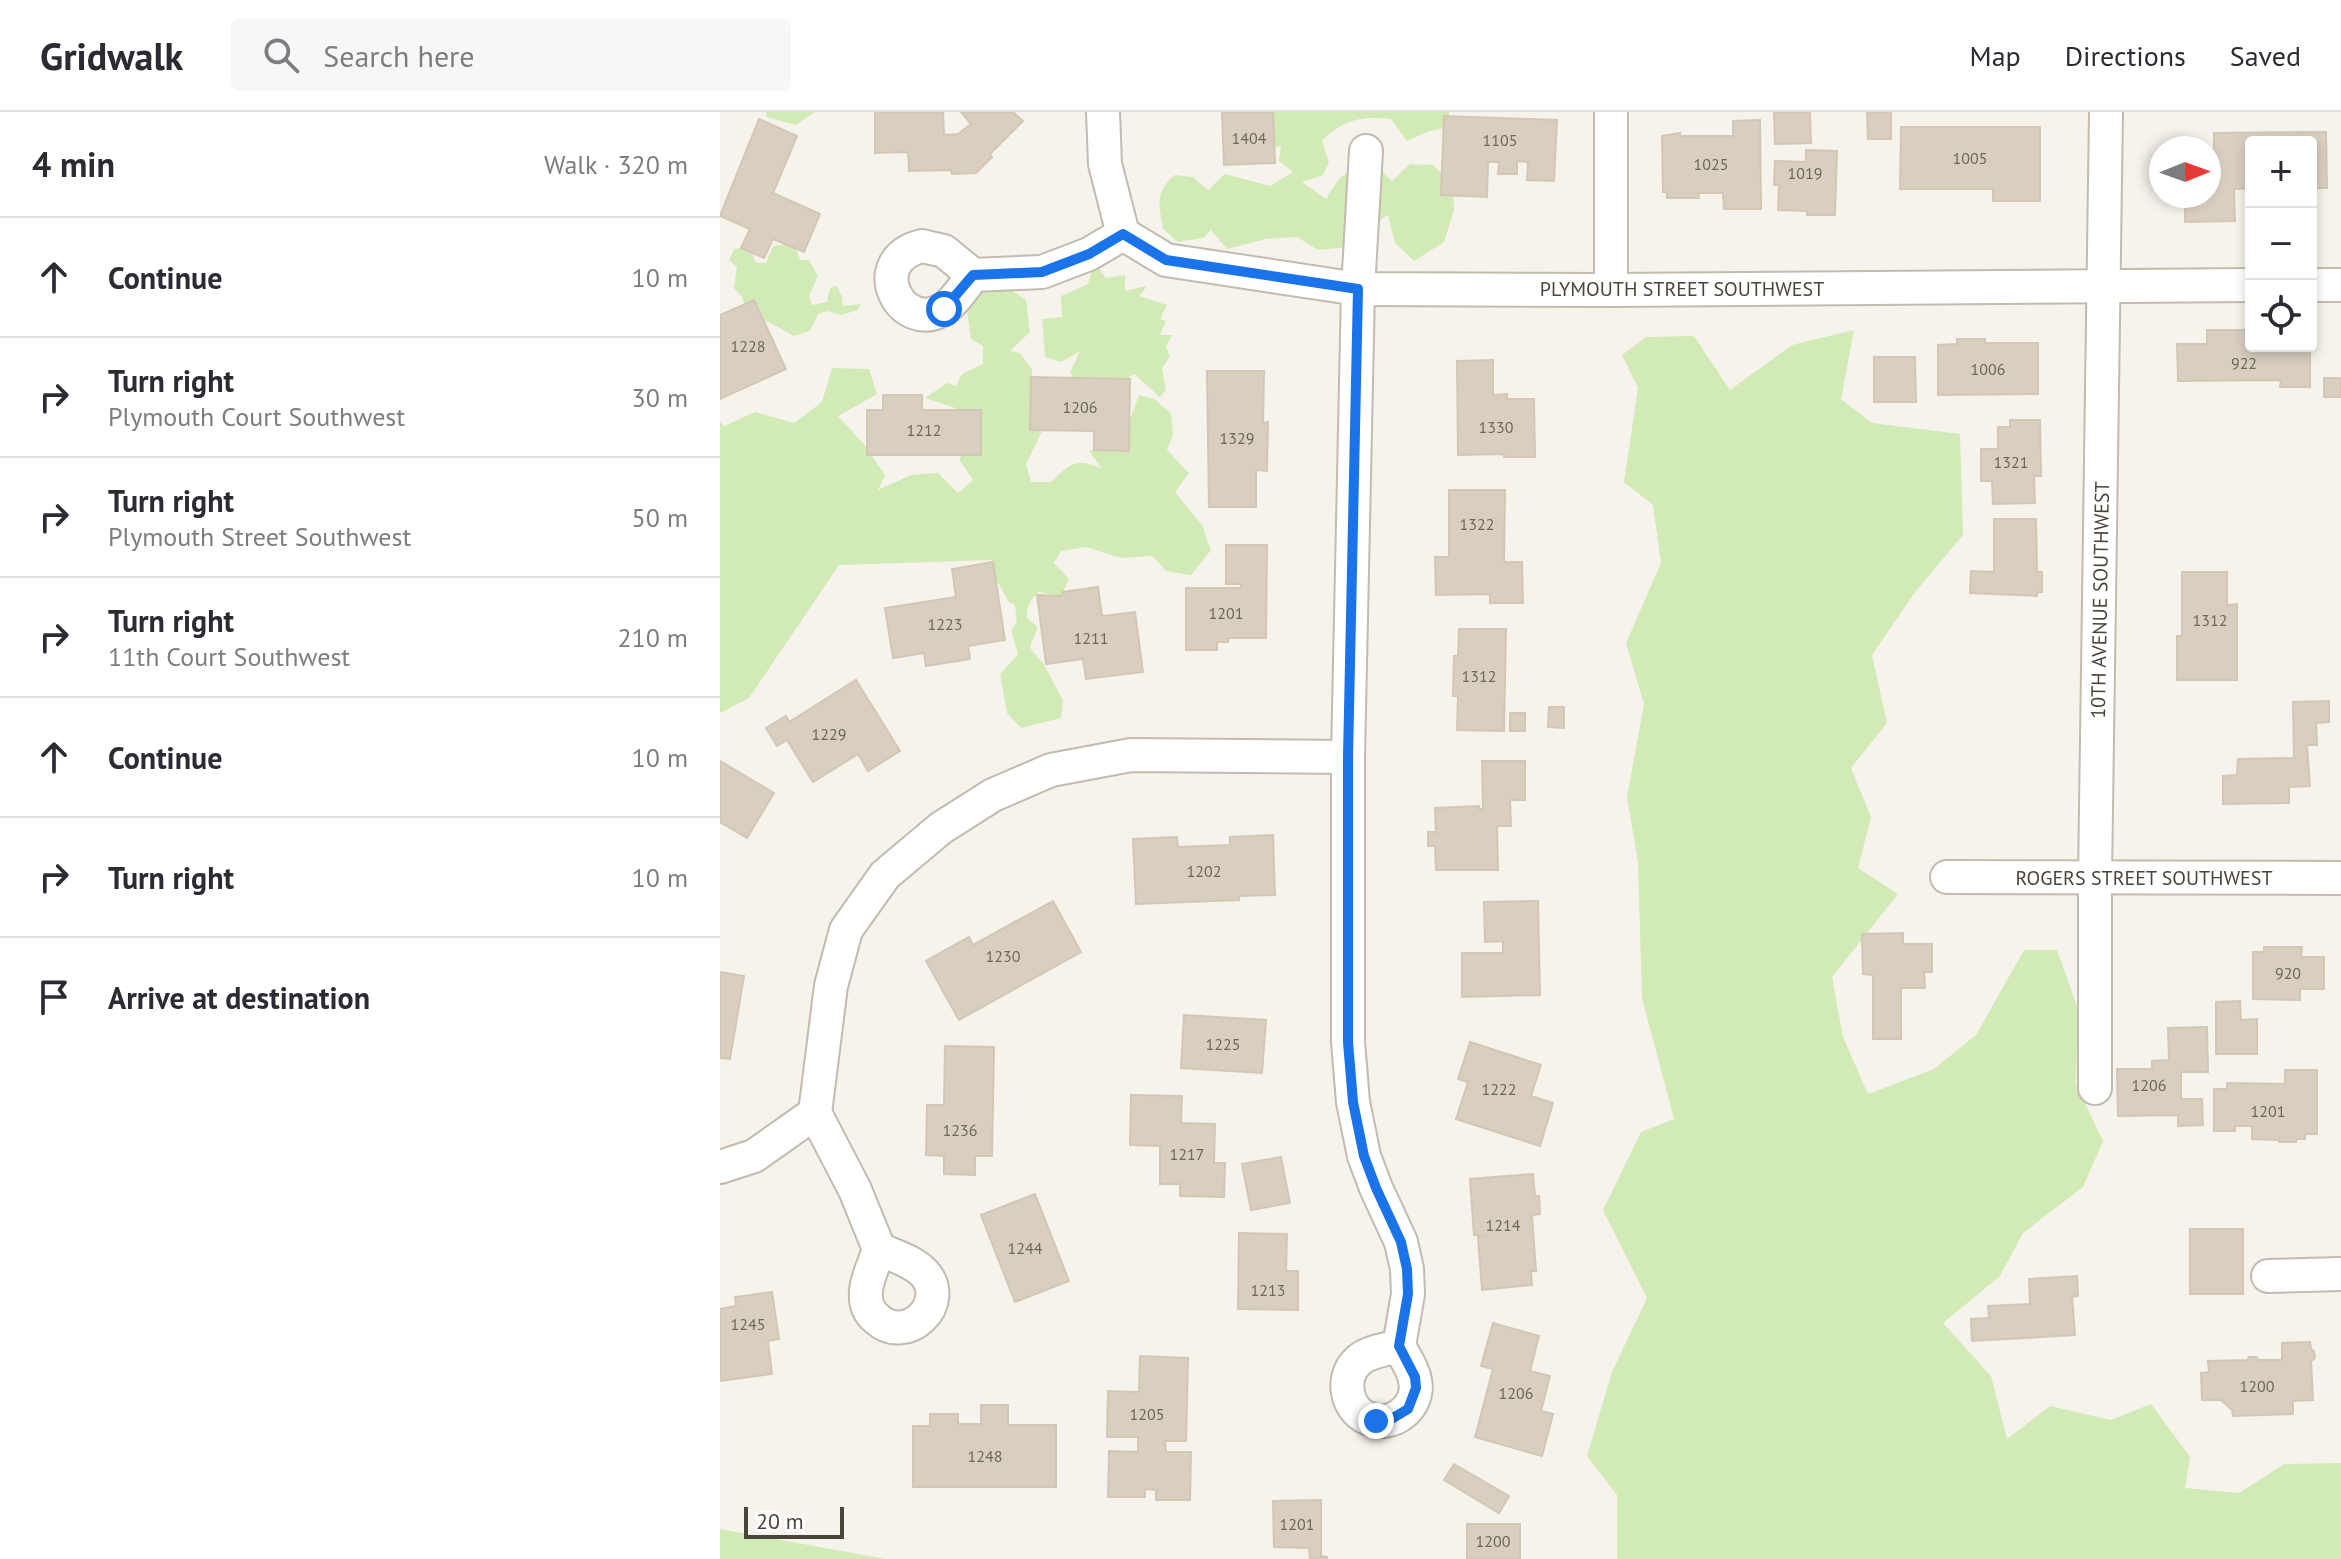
<!DOCTYPE html>
<meta charset="utf-8">
<style>
body{margin:0;font-family:"PT Sans",sans-serif;background:#f7f7f7;color:#2b2b33}
.controls{position:absolute;right:24px;top:24px;display:grid;overflow:hidden;border-radius:8px;box-shadow:0 4px 12px #0003}
.controls button{width:72px;height:72px;display:grid;place-items:center;padding:0;border:0;border-bottom:2px solid #e1e1e2;background:#fff;color:#2b2b33;font:40px sans-serif}
.compass{position:absolute;left:1429px;top:24px;width:72px;height:72px;border-radius:50%;background:#fff;box-shadow:0 4px 12px #0003;rotate:89deg}
.scale{position:absolute;left:24px;bottom:20px;width:100px;box-sizing:border-box;padding-left:8px;border:4px solid #4b4439;border-top:0;font-size:22px;line-height:28px;white-space:nowrap;color:#4b4439;-webkit-text-stroke:6px #fff;paint-order:stroke}
.stop{position:absolute;width:24px;height:24px;margin:-18px;border:6px solid #1a73e8;border-radius:50%;background:#fff}
.stop.end{background:#1a73e8;border-color:#fff;box-shadow:0 2px 8px #0008}
.list{margin:0;padding:0;list-style:none}
h2{display:flex;justify-content:space-between;align-items:center;height:104px;margin:0;padding:0 32px;font-size:34px}
h2 small{font-size:26px;font-weight:400;color:#7c7c81}
.list li{display:grid;grid-template-columns:52px 1fr auto;gap:24px;align-items:center;box-sizing:border-box;height:120px;padding:0 32px;border-top:2px solid #e1e1e2}
.list b{display:block;font-size:30px;white-space:nowrap}
.list p{margin:0;font-size:26px;white-space:nowrap;color:#7c7c81}
.list em{font-size:26px;font-style:normal;color:#7c7c81}
.icon{flex:none;width:44px;height:44px;fill:none;stroke:currentColor;stroke-width:2;stroke-linecap:round;stroke-linejoin:round}
.map{position:relative;flex:none;width:1621px;height:1447px;overflow:hidden}
header{display:flex;align-items:center;gap:48px;box-sizing:border-box;height:112px;padding:0 40px;background:#fff;border-bottom:2px solid #e1e1e2}
header strong{font-size:38px}
nav{display:flex;gap:44px;margin-inline-start:auto;font-size:28px}
.search{width:560px;height:72px;background:#f7f7f7;display:flex;align-items:center;gap:20px;box-sizing:border-box;padding:0 28px;border-radius:8px;color:#7c7c81;font-size:30px}
main{display:flex}
aside{flex:1;background:#fff}
.map>svg:first-child{display:block}
.green{fill:#d2eab5}
.building{fill:#d8cfc1;stroke:#d3c7b4;stroke-width:2}
.lines{fill:none;stroke-linecap:round;stroke-linejoin:round}
.minor-casing{stroke:#c2bbae;stroke-width:36}
.minor{stroke:#fff;stroke-width:32}
.route{stroke:#1a73e8;stroke-width:10}
.labels{text-anchor:middle;dominant-baseline:central;stroke-width:6;stroke-linejoin:round;paint-order:stroke}
.number-label{font-size:16px;fill:#6e675b}
.street-label{font-size:20px;fill:#4b4439;stroke:#fff}
</style>
<header>
<strong>Gridwalk</strong>
<div class="search"><svg class="icon" aria-label="search" viewBox="0 0 24 24"><circle cx="10" cy="10" r="6"/><path d="M15 15l6 6"/></svg>Search here</div>
<nav><a>Map</a><a>Directions</a><a>Saved</a></nav>
</header>
<main>
<aside>
<h2>4 min<small>Walk · 320 m</small></h2>
<ul class="list">
<li><svg class="icon" aria-label="ahead" viewBox="0 0 24 24"><path d="M12 20V5M6 11l6-6 6 6"/></svg><div><b>Continue</b></div><em>10 m</em></li>
<li><svg class="icon" aria-label="right" viewBox="0 0 24 24"><path d="M7 20v-9h11M14 6l5 5-5 5"/></svg><div><b>Turn right</b><p>Plymouth Court Southwest</p></div><em>30 m</em></li>
<li><svg class="icon" aria-label="right" viewBox="0 0 24 24"><path d="M7 20v-9h11M14 6l5 5-5 5"/></svg><div><b>Turn right</b><p>Plymouth Street Southwest</p></div><em>50 m</em></li>
<li><svg class="icon" aria-label="right" viewBox="0 0 24 24"><path d="M7 20v-9h11M14 6l5 5-5 5"/></svg><div><b>Turn right</b><p>11th Court Southwest</p></div><em>210 m</em></li>
<li><svg class="icon" aria-label="ahead" viewBox="0 0 24 24"><path d="M12 20V5M6 11l6-6 6 6"/></svg><div><b>Continue</b></div><em>10 m</em></li>
<li><svg class="icon" aria-label="right" viewBox="0 0 24 24"><path d="M7 20v-9h11M14 6l5 5-5 5"/></svg><div><b>Turn right</b></div><em>10 m</em></li>
<li><svg class="icon" aria-label="arrive" viewBox="0 0 24 24"><path d="M6 21V4h12l-3 4 3 4H6"/></svg><div><b>Arrive at destination</b></div></li>
</ul>
</aside>
<div class="map">
<svg width="1621" height="1447" viewBox="0 0 1621 1447">
<rect width="100%" height="100%" fill="#f6f3ec"/>
<!-- green -->
<g class="green">
<polygon points="46,0 95,0 75,13 47,5"/>
<path d="M544,0H729L731,15L709,19L687,29L671,7C641,4 624,7 602,29L609,51L603,63L582,70L606,87C624,57 625,60 659,56L672,69L690,52L713,53L733,72L734,98L724,130L694,149L675,131L668,103L648,116L628,135L598,138L577,125L546,127L507,137L491,118L483,126L458,130L443,117C439,92 434,81 455,63L473,65L488,78L505,62L550,74L573,60L559,49L561,34L550,37Z"/>
<polygon points="75,132 80,148 89,148 98,164 89,184 92,193 107,190 110,176 117,174 122,185 123,194 141,192 138,198 121,203 107,199 98,202 90,219 74,224 47,209 34,216 22,185 14,176 17,155 9,148 14,137 31,135 35,150 46,151 53,134"/>
<polygon points="374,150 386,166 405,163 405,179 427,174 419,184 447,193 440,207 446,209 440,223 452,223 446,235 450,244 442,256 446,278 440,285 414,262 406,267 354,266 350,261 360,239 341,250 325,245 322,207 342,205 341,184 368,172"/>
<path d="M278,169L306,188L310,220L290,239L300,241L312,257L311,281L332,299L306,352L311,370H331C350,352 356,345 382,357L369,339L387,334L410,308L419,283L434,287L451,301L453,323L447,338L469,361L455,380L482,413L491,438L471,463L446,459L432,444L401,446L366,435L341,439L334,451L349,467L341,484L319,480C309,489 307,493 307,506L318,515L311,532V538L323,551L343,588L341,606L301,616L287,601L280,562L298,542L291,518L297,510L295,493L289,490L279,472L262,461L272,448L119,453L29,586L0,601V310L4,314L35,300L74,311L102,290L112,256L149,257L157,282L118,304L142,330L165,363L158,378L191,363L218,361L238,381L253,368L240,349L245,307L235,296L205,286L227,271L236,274L242,262L263,252V234L251,227L246,191Z"/>
<polygon points="1134,218 1121,287 1152,311 1240,322 1243,423 1195,480 1152,543 1167,611 1131,656 1151,705 1138,756 1178,782 1112,865 1123,925 1148,982 1214,957 1256,923 1304,838 1337,838 1358,897 1356,972 1383,1029 1363,1075 1303,1121 1280,1164 1223,1211 1271,1264 1287,1327 1330,1294 1391,1308 1431,1292 1470,1345 1465,1376 1519,1381 1564,1352 1621,1351 1621,1447 897,1447 897,1383 867,1344 892,1260 927,1186 883,1098 921,1020 954,1007 922,886 918,750 907,685 924,592 906,531 941,451 933,393 904,370 918,276 902,243 926,225 974,224 1010,278 1072,233"/>
<polygon points="0,1417 166,1447 0,1447"/>
</g>
<!-- building -->
<g class="building">
<polygon points="155,0 223,0 224,23 238,22 251,12 241,0 293,0 303,9 270,42 272,45 256,61 232,62 231,58 189,59 188,40 155,41"/>
<polygon points="502,0 553,0 555,51 504,53"/>
<polygon points="1054,0 1090,0 1091,31 1055,32"/>
<polygon points="1147,0 1171,0 1171,27 1148,27"/>
<polygon points="724,4 837,8 834,69 807,68 808,50 797,49 797,62 778,62 779,50 768,50 767,85 721,83"/>
<polygon points="39,7 77,24 53,81 100,102 84,140 53,127 44,146 21,136 30,117 0,104"/>
<polygon points="1040,8 1041,97 1004,97 1003,81 978,81 979,86 947,86 947,80 943,80 942,24 960,21 960,24 1013,24 1013,9"/>
<polygon points="1181,15 1320,15 1320,89 1273,89 1273,77 1180,77"/>
<polygon points="1606,20 1607,76 1591,76 1591,30 1531,30 1531,76 1514,77 1515,109 1465,110 1465,84 1489,84 1489,41 1494,41 1494,21"/>
<polygon points="1086,38 1117,39 1115,103 1087,103 1087,99 1058,98 1059,73 1054,73 1055,49 1086,50"/>
<polygon points="34,188 66,257 0,287 0,203"/>
<polygon points="1487,218 1526,218 1526,225 1531,225 1531,234 1590,234 1590,275 1560,275 1561,268 1458,269 1457,232 1487,232"/>
<polygon points="1237,227 1265,227 1265,231 1318,231 1318,282 1218,283 1218,233 1237,232"/>
<polygon points="1154,245 1195,245 1196,290 1154,290"/>
<polygon points="773,248 773,283 787,282 787,287 814,287 815,345 784,345 784,342 738,343 737,249"/>
<polygon points="487,259 544,259 543,311 548,310 547,359 536,358 536,395 489,395"/>
<polygon points="311,265 410,267 409,339 374,338 374,319 310,318"/>
<rect x="1604" y="266" width="17" height="19"/>
<polygon points="163,283 202,283 202,298 261,298 261,343 147,343 147,298 163,298"/>
<polygon points="1290,308 1320,308 1321,364 1314,364 1315,391 1273,392 1272,369 1261,369 1261,337 1278,337 1278,315 1290,315"/>
<polygon points="729,378 785,378 784,450 802,450 803,491 770,491 770,482 716,483 715,445 729,445"/>
<polygon points="1274,407 1316,407 1317,460 1322,460 1322,480 1317,480 1317,484 1250,481 1251,459 1274,460"/>
<polygon points="506,433 547,433 546,526 508,526 508,530 497,530 497,538 466,538 466,476 521,476 521,472 506,472"/>
<polygon points="273,450 285,528 248,534 250,547 206,554 204,541 173,546 165,496 236,485 232,457"/>
<polygon points="1462,460 1507,460 1507,493 1517,492 1517,568 1457,568 1457,524 1462,524"/>
<polygon points="378,475 382,504 415,500 423,560 366,567 363,547 326,552 317,483 341,484 343,480"/>
<polygon points="739,517 786,517 784,619 737,618 738,584 733,584 734,544 738,544"/>
<polygon points="136,568 180,639 148,659 138,642 93,670 67,628 57,634 46,616 66,604 69,610"/>
<polygon points="1609,589 1609,610 1596,611 1597,633 1587,633 1590,674 1569,675 1569,691 1503,692 1503,664 1517,663 1518,647 1574,646 1573,590"/>
<polygon points="829,595 844,595 844,616 828,615"/>
<rect x="790" y="601" width="15" height="18"/>
<polygon points="0,649 54,681 27,726 0,710"/>
<polygon points="762,649 805,649 805,688 790,688 791,714 777,714 778,758 716,758 715,734 708,734 708,720 716,720 715,696 759,694 759,697 763,697"/>
<polygon points="553,723 555,783 519,784 519,788 416,792 413,727 457,725 458,735 510,733 510,725"/>
<polygon points="333,789 361,840 239,908 206,849 249,825 253,833"/>
<polygon points="818,789 820,883 742,885 742,841 783,841 783,829 765,830 764,790"/>
<polygon points="1183,821 1183,832 1212,832 1212,860 1204,860 1205,876 1181,876 1181,927 1153,927 1153,863 1143,862 1142,822"/>
<polygon points="1544,835 1582,835 1581,845 1604,845 1604,877 1580,877 1580,888 1533,887 1533,840 1544,840"/>
<polygon points="0,860 24,864 10,947 0,946"/>
<polygon points="1520,889 1521,908 1537,907 1537,942 1496,942 1496,890"/>
<polygon points="464,903 546,908 542,961 461,956"/>
<polygon points="1487,915 1488,960 1461,960 1461,987 1482,987 1483,1013 1458,1014 1458,1003 1398,1004 1397,957 1432,957 1432,949 1449,948 1448,916"/>
<polygon points="750,930 821,953 811,984 833,991 820,1034 736,1007 748,970 738,967"/>
<polygon points="225,934 274,935 272,1044 255,1044 255,1063 224,1062 224,1044 206,1043 207,993 224,993"/>
<polygon points="1565,958 1597,958 1597,1022 1585,1022 1585,1027 1576,1027 1576,1030 1559,1030 1559,1028 1532,1027 1532,1014 1515,1014 1515,1019 1494,1019 1494,977 1507,977 1507,971 1565,972"/>
<polygon points="411,983 462,984 461,1011 495,1012 494,1051 505,1051 504,1085 460,1084 460,1072 440,1072 440,1034 410,1033"/>
<polygon points="561,1045 570,1091 531,1098 522,1052"/>
<polygon points="813,1062 815,1084 819,1084 820,1102 812,1103 816,1159 811,1159 812,1173 762,1178 758,1125 767,1124 754,1123 750,1067"/>
<polygon points="315,1082 349,1169 295,1190 261,1103"/>
<rect x="1470" y="1117" width="53" height="65"/>
<polygon points="519,1121 567,1122 566,1159 578,1159 578,1198 518,1197"/>
<polygon points="1357,1164 1358,1184 1352,1185 1355,1223 1252,1229 1251,1207 1269,1206 1268,1194 1310,1192 1309,1167"/>
<polygon points="52,1180 59,1227 48,1229 52,1262 0,1269 0,1197 16,1194 15,1185"/>
<polygon points="773,1211 819,1224 810,1259 830,1264 821,1299 833,1302 822,1344 755,1325 773,1257 761,1254"/>
<polygon points="1590,1230 1591,1237 1594,1239 1595,1246 1591,1249 1593,1288 1573,1289 1573,1302 1513,1304 1512,1298 1501,1288 1482,1288 1481,1261 1489,1260 1488,1249 1527,1248 1529,1245 1536,1245 1539,1248 1562,1248 1562,1231"/>
<polygon points="420,1244 468,1246 466,1329 445,1329 446,1340 471,1340 470,1388 436,1388 436,1378 425,1377 425,1385 388,1385 389,1339 418,1340 418,1325 387,1325 388,1279 419,1280"/>
<polygon points="261,1293 288,1293 288,1313 336,1313 336,1375 193,1375 193,1314 210,1314 210,1302 238,1302 238,1312 261,1312"/>
<polygon points="734,1352 789,1384 779,1401 724,1368"/>
<polygon points="601,1388 601,1444 607,1445 607,1447 590,1447 589,1436 554,1435 553,1389"/>
<rect x="747" y="1412" width="53" height="35"/>
</g>
<g class="lines">
<!-- minor casing -->
<g class="minor-casing">
<g id="minor">
<polyline points="383,0 385,52 403,122"/>
<polyline points="646,39 638,177 628,645 628,930 633,990 644,1044 656,1076 681,1130 687,1157 688,1182 679,1234"/>
<polyline points="403,122 446,148 638,177 891,178 1531,173"/>
<path d="M202,134L224,139L253,163C245,174 236,188 225,196C182,225 142,149 202,134Z"/>
<polyline points="253,163 322,160 369,142 403,122"/>
<polyline points="1591,173 1621,173"/>
<polyline points="891,178 891,0"/>
<polyline points="1227,765 1621,766"/>
<polyline points="1375,976 1375,766 1386,0"/>
<polyline points="0,1055 34,1044 95,1001"/>
<polyline points="159,1137 135,1078 95,1001 111,874 126,818 165,763 221,716 273,683 331,658 411,643 628,645"/>
<path d="M159,1137C174,1144 193,1149 204,1161C231,1191 187,1234 157,1207C148,1200 145,1190 146,1179C147,1165 155,1151 159,1137Z"/>
<polyline points="1548,1164 1621,1162"/>
<path d="M679,1234C684,1244 693,1256 695,1268C701,1294 672,1318 647,1306C626,1297 620,1265 638,1249C648,1239 666,1238 679,1234Z"/>
</g>
</g>
<!-- minor -->
<use href="#minor" class="minor"/>
</g>
<g class="lines">
<!-- route -->
<polyline class="route" points="224,197 253,163 322,160 369,142 403,122 446,148 638,177 628,645 628,930 633,990 644,1044 656,1076 681,1130 687,1157 688,1182 679,1234 695,1265 696,1276 688,1297 668,1309 656,1309"/>
</g>
<g class="labels">
<!-- number labels -->
<g class="number-label">
<text x="529" y="26">1404</text>
<text x="780" y="28">1105</text>
<text x="1250" y="46">1005</text>
<text x="991" y="52">1025</text>
<text x="1085" y="61">1019</text>
<text x="28" y="234">1228</text>
<text x="1524" y="251">922</text>
<text x="1268" y="257">1006</text>
<text x="360" y="295">1206</text>
<text x="776" y="315">1330</text>
<text x="204" y="318">1212</text>
<text x="517" y="326">1329</text>
<text x="1291" y="350">1321</text>
<text x="757" y="412">1322</text>
<text x="506" y="501">1201</text>
<text x="1490" y="508">1312</text>
<text x="225" y="512">1223</text>
<text x="371" y="526">1211</text>
<text x="759" y="564">1312</text>
<text x="109" y="622">1229</text>
<text x="484" y="759">1202</text>
<text x="283" y="844">1230</text>
<text x="1568" y="861">920</text>
<text x="503" y="932">1225</text>
<text x="1429" y="973">1206</text>
<text x="779" y="977">1222</text>
<text x="1548" y="999">1201</text>
<text x="240" y="1018">1236</text>
<text x="467" y="1042">1217</text>
<text x="783" y="1113">1214</text>
<text x="305" y="1136">1244</text>
<text x="548" y="1178">1213</text>
<text x="28" y="1212">1245</text>
<text x="1537" y="1274">1200</text>
<text x="796" y="1281">1206</text>
<text x="427" y="1302">1205</text>
<text x="265" y="1344">1248</text>
<text x="577" y="1412">1201</text>
<text x="773" y="1429">1200</text>
</g>
<!-- street labels -->
<g class="street-label">
<text x="962" y="177">PLYMOUTH STREET SOUTHWEST</text>
<text transform="translate(1380 488) rotate(-89)">10TH AVENUE SOUTHWEST</text>
<text x="1424" y="766">ROGERS STREET SOUTHWEST</text>
</g>
</g>
</svg>
<div class="controls">
<button>+</button>
<button>−</button>
<button><svg class="icon" aria-label="locate" viewBox="0 0 24 24"><circle cx="12" cy="12" r="6"/><path d="M12 2v4M12 18v4M2 12h4M18 12h4"/></svg></button>
</div>
<svg class="compass" viewBox="-18 -18 36 36"><path d="M0-13l5 13h-10z" fill="#e53935"/><path d="M0 13l5-13h-10z" fill="#7c7c81"/></svg>
<div class="scale">20 m</div>
<div class="stop" style="left:224px;top:197px"></div>
<div class="stop end" style="left:656px;top:1309px"></div>
</div>
</main>
